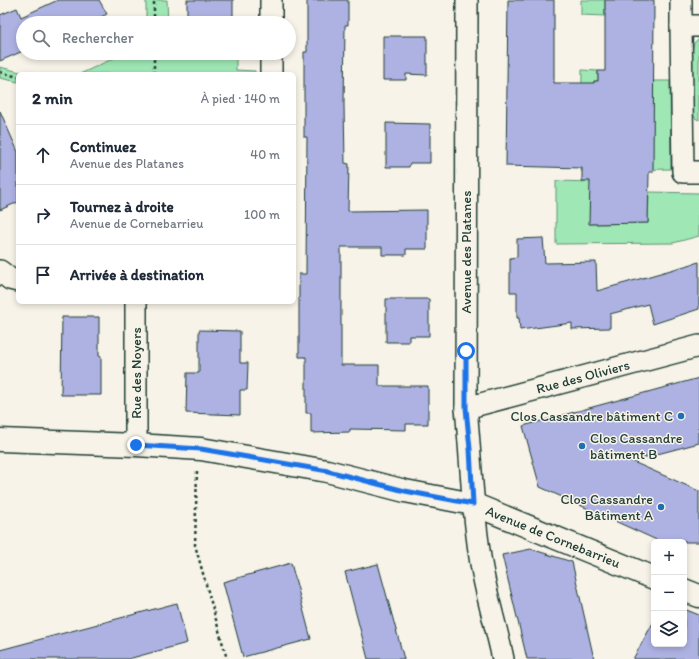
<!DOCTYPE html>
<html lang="fr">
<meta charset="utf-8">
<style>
body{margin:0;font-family:Itim,sans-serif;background:#f2f2f3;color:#1f2937}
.controls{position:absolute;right:12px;bottom:12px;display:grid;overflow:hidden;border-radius:6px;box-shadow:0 2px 6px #0003}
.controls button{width:36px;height:36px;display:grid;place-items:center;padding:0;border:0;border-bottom:1px solid #e0e1e3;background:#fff;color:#1f2937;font:20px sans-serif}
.stop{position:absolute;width:12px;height:12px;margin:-9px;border:3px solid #1a73e8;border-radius:50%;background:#fff}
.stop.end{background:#1a73e8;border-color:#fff;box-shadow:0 1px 4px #0008}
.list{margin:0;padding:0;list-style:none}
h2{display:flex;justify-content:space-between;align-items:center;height:52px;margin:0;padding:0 16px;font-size:17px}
h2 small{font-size:13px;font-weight:400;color:#747a83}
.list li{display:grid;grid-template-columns:26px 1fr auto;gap:12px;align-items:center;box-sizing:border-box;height:60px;padding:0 16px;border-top:1px solid #e0e1e3}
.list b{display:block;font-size:15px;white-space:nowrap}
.list p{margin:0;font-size:13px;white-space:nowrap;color:#747a83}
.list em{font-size:13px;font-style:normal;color:#747a83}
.icon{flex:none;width:22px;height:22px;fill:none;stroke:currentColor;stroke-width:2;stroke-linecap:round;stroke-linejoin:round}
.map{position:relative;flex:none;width:699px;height:659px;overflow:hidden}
.search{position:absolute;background:#fff;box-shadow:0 2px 6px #0003;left:16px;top:16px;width:280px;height:44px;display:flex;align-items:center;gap:10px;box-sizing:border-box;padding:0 14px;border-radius:22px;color:#747a83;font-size:15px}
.panel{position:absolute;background:#fff;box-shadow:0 2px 6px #0003;left:16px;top:72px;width:280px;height:232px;border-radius:6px}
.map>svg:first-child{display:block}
.green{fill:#9fe7b5;stroke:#5f9274}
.building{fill:#aeb2e3;stroke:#1f3d34}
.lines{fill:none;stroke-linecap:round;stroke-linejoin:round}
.street-casing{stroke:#1f3d34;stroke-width:24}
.secondary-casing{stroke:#1f3d34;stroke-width:25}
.path{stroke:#1f3d34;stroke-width:2.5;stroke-dasharray:3 3;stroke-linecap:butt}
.street{stroke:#f7f3e8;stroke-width:21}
.secondary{stroke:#f7f3e8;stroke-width:22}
.route{stroke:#1a73e8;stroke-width:5}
.poi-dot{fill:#1f6fb2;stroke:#f7f3e8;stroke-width:1.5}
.labels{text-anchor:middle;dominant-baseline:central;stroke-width:3;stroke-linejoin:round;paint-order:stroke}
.street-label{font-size:14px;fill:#1f3d34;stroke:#f7f3e8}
.poi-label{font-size:14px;fill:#1f3d34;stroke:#f7f3e8;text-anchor:end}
</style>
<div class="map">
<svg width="699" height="659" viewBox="0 0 699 659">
<rect width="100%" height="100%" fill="#f7f3e8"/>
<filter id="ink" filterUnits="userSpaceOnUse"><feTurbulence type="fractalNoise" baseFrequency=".025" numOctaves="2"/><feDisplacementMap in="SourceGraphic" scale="8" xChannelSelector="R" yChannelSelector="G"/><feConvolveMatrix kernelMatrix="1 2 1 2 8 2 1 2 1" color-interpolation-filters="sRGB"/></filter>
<g filter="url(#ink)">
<!-- green -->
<g class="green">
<polygon points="146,0 167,0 168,23 146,23"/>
<polygon points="581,0 605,0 605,16 581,15"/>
<polygon points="699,38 699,120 695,118 693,114 692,52 694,43"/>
<polygon points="125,53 236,53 236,70 255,71 255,74 80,74"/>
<polygon points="0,67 28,74 18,74 18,82 0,78"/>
<polygon points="582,70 598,71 598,81 594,81 594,112 653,81 670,81 671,169 581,171"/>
<polygon points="556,181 594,182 590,192 590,224 648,223 649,192 699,193 699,236 673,243 556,244"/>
</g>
<!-- building -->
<g class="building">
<polygon points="58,0 99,0 107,14 89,23 23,23 23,51 0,61 0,15 17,8 21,17"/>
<rect x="187" y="0" width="46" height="23"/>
<polygon points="307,0 348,0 348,25 345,25 344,105 345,163 349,164 348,211 427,210 427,249 406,249 406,255 382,255 382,247 341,247 341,365 379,365 379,386 428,386 428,424 406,424 406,430 350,429 350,432 311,433 311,413 306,413 306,357 299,357 299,274 306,274 307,137 304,137 304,52 307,52"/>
<polygon points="508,0 554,0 554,83 594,83 594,81 598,81 598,71 605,71 605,0 654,0 653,172 649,172 648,223 589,224 590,181 582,181 582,168 506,166"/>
<polygon points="383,36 427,36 427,75 406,74 406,80 383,80"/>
<polygon points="0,111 18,152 18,202 0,210"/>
<polygon points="386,123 430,124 430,163 410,163 409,167 386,167"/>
<polygon points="543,238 545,263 596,262 597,291 699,262 699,309 653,324 648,304 610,314 610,328 572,329 572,323 520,330 519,318 517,318 517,292 510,292 510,258 517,257 517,239"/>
<polygon points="386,299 429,299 429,336 409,336 409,342 386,342"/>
<polygon points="62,317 99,317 99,356 101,356 101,395 61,395"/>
<polygon points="199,330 240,331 240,363 248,363 247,390 240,390 240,415 186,413 187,373 199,373"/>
<polygon points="699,378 699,443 631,461 699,491 699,542 661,542 540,487 523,426"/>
<polygon points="531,549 572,562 594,659 527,659 502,555"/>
<polygon points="291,563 311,639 243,657 223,582"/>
<polygon points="378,564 404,659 368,659 345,572"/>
<polygon points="177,603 187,643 128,659 0,659 0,650"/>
<polygon points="684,609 699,615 699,659 633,659 654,621 654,644 684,644"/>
</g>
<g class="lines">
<!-- street casing -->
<g class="street-casing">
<g id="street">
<path d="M467,0L466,408C471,458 472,508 480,557C485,592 496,625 503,659"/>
<polyline points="681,0 681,26 699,26"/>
<polyline points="271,23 271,0"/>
<polyline points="681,26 683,172 699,172"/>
<polyline points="271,74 271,53"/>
<polyline points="0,271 10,279 18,281"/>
<polyline points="136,302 136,445"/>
<polyline points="466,408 699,346"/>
</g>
</g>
<!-- secondary casing -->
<g class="secondary-casing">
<g id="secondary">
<polyline points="0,440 136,445 201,449 327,471 405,491 473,504 654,578"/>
<polyline points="684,590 699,596"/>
</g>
</g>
<!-- path -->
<g class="path">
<polyline points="154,23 154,0"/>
<polyline points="0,72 18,77"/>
<polyline points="154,74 154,53"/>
<polyline points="197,471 195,545 227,659"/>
</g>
<!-- street -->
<use href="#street" class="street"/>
<!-- secondary -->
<use href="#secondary" class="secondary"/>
</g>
</g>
<g class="lines" filter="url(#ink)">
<!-- route -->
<polyline class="route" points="136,445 201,449 328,471 405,491 473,504 470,449 466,408 466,351"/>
</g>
<!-- markers -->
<g class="poi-dot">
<circle cx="681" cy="416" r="4"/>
<circle cx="582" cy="446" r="4"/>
<circle cx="661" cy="507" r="4"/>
</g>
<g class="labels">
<!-- street labels -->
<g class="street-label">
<text transform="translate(466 252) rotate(-90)">Avenue des Platanes</text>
<text transform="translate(136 373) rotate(-90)">Rue des Noyers</text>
<text transform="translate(583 377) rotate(-15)">Rue des Oliviers</text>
<text transform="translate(553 537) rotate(22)">Avenue de Cornebarrieu</text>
</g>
<!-- poi labels -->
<g class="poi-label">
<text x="673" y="416">Clos Cassandre bâtiment C</text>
<text x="590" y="438" text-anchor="start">Clos Cassandre<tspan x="590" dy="16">bâtiment B</tspan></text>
<text x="653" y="499">Clos Cassandre<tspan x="653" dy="16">Bâtiment A</tspan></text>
</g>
</g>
</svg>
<div class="controls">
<button>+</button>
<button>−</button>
<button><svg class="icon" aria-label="layers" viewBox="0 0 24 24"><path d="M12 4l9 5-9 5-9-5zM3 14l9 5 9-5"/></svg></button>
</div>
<div class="stop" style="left:466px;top:351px"></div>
<div class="stop end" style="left:136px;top:445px"></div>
<div class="search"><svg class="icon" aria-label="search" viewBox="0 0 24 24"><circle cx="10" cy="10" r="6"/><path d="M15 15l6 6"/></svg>Rechercher</div>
<section class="panel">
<h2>2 min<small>À pied · 140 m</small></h2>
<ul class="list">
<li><svg class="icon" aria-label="ahead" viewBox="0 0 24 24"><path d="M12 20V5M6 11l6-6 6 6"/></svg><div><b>Continuez</b><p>Avenue des Platanes</p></div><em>40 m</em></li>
<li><svg class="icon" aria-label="right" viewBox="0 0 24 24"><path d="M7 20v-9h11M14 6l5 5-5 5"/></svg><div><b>Tournez à droite</b><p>Avenue de Cornebarrieu</p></div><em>100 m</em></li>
<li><svg class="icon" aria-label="arrive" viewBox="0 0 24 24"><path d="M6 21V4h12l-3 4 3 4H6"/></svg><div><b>Arrivée à destination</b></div></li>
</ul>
</section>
</div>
